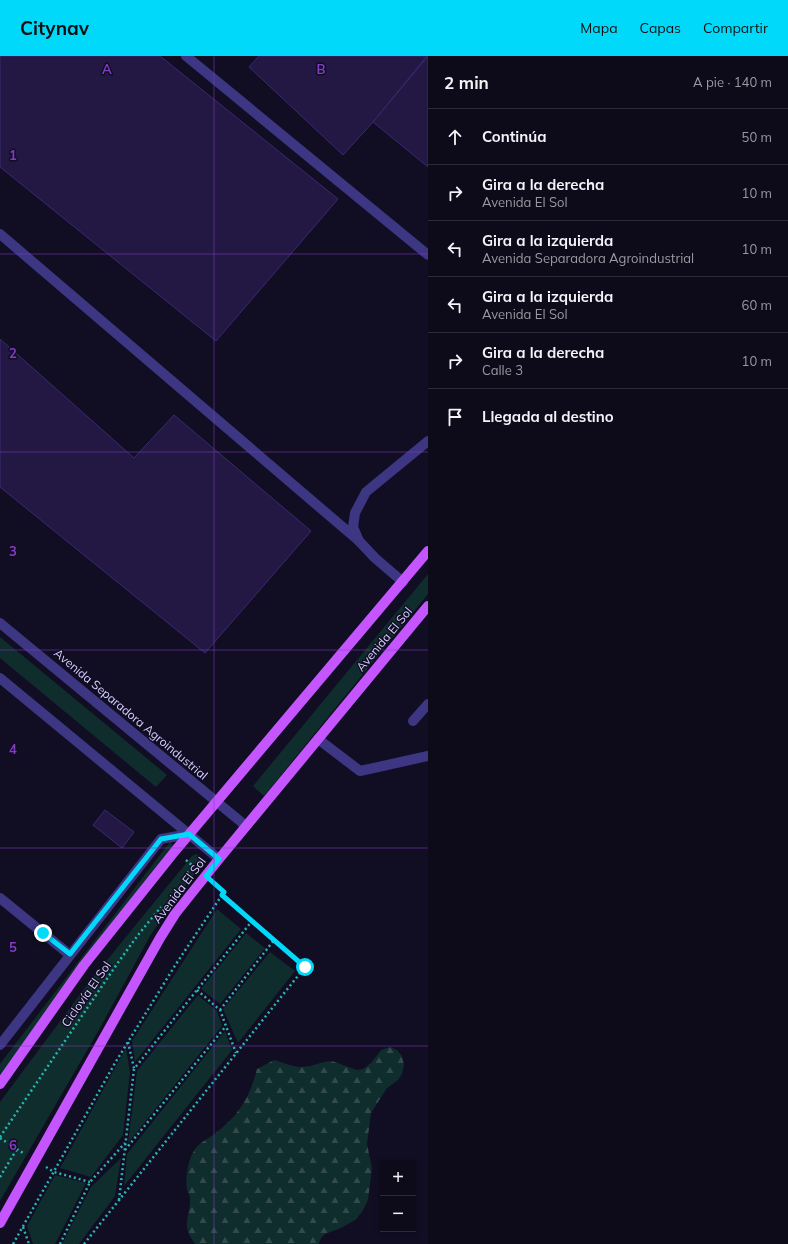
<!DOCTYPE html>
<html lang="es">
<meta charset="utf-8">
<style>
body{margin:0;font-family:Mulish,sans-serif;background:#161323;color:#f1f3f6}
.controls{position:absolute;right:12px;bottom:12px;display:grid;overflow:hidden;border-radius:0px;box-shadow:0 2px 6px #0003}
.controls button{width:36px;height:36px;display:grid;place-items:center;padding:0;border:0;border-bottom:1px solid #2d2b39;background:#0d0a1a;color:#f1f3f6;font:20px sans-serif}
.stop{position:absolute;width:12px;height:12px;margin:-9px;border:3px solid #00d9fa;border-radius:50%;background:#fff}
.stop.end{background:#00d9fa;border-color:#fff;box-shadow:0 1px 4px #0008}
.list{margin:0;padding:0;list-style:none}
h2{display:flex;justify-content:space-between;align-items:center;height:52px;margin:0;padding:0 16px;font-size:17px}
h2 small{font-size:13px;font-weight:400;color:#9a9aa2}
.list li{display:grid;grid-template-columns:26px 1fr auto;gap:12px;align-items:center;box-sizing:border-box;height:56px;padding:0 16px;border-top:1px solid #2d2b39}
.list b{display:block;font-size:15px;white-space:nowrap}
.list p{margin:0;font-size:13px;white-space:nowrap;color:#9a9aa2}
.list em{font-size:13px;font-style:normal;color:#9a9aa2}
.icon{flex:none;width:22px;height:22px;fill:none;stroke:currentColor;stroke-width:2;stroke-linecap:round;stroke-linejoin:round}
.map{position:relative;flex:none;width:428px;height:1188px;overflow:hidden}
header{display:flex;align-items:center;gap:24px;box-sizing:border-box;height:56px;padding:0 20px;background:#00d9fa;color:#111}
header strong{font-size:19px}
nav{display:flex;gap:22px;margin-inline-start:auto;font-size:14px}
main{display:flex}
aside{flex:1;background:#0d0a1a}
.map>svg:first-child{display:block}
.green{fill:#102d2d}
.forest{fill:url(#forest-firs)}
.building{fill:#231844;stroke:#3a2a71}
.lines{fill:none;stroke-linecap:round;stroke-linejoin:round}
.path{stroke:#2ab7b3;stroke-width:2.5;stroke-dasharray:2 3;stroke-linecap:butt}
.minor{stroke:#3c3683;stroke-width:10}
.major{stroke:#c556ff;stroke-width:10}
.route{stroke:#00d9fa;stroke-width:5}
.grid{fill:none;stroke:#843cc5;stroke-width:1;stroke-opacity:0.55}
.labels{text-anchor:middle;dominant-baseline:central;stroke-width:3;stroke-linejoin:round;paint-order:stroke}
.street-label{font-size:12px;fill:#d6cfff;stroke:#110d23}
.grid-label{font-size:13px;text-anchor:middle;font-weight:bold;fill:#843cc5;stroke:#110d23;stroke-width:3;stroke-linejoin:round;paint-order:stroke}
</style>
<header>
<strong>Citynav</strong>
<nav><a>Mapa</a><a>Capas</a><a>Compartir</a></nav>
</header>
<main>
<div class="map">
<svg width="428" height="1188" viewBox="0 0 428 1188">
<defs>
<pattern id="forest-firs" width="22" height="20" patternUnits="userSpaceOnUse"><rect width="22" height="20" fill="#102d2d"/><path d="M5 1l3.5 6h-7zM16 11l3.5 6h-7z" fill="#324a4c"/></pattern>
</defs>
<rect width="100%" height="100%" fill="#110d23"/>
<!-- green -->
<g class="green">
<polygon points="428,518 428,538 264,740 253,730"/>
<polygon points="0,581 167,719 156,731 0,602"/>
<polygon points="170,786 173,789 94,890 0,1019 0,1008"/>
<polygon points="196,798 200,800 203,804 203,807 174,845 150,880 100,972 0,1145 0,1046 90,925 192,800"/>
<polygon points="217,853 241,873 135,1006 132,985"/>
<polygon points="246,877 265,892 220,948 201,933"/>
<polygon points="270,896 295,915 238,987 223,953"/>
<polygon points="198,939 217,955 222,970 128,1087 137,1015"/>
<polygon points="225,975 232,994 124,1130 127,1098"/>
<polygon points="126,992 130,1016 123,1079 91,1121 60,1112"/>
<polygon points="121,1102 115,1140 79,1188 62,1188 91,1131"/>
<polygon points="55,1119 86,1127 55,1188 33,1188 27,1170"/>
</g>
<!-- forest -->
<path class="forest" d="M390,991L397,994L402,1000L404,1009L402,1018L398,1024L387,1032L371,1057L367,1088L372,1112L368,1144L362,1156L355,1164L341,1172L325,1178L321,1182L319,1188H195C181,1168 189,1165 190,1145C191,1140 188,1138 187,1133C185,1124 188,1103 194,1095C199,1086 210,1082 217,1076C240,1058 250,1040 257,1013L274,1004L293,1010L300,1011L310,1010L324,1006L332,1005L357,1014L363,1013L371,1007L381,994Z"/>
<!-- building -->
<g class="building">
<polygon points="0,0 160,0 338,143 216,285 0,111"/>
<polygon points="259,0 427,0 373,66 343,99 249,11"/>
<polygon points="428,0 428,111 373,66"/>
<polygon points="0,283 134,402 174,359 311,475 205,597 0,431"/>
<polygon points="105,754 134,776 122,792 93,769"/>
</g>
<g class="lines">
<!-- path -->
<g class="path">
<polyline points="186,804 194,811"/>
<polyline points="187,817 193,810"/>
<polyline points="197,934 220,954 236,997"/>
<polyline points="220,954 274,884"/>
<polyline points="128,986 134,1012"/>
<polyline points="0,1081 117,908 138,879 161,851"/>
<polyline points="0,1082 23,1097"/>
<polyline points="125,1094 226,970"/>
<polyline points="46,1111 54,1116 90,1126"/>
<polyline points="0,1121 17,1093"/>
<polyline points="119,1144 134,1013 252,865"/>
<polyline points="23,1171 29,1188"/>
<polyline points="13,1188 115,1007 176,908 224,836 215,828"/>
<polyline points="60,1188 90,1126 125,1087"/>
<polyline points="84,1188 305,911 222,839"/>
</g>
<!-- minor -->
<g class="minor">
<polyline points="186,0 428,199"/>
<polyline points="0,178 359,485"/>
<polyline points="403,526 375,502 359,485 353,471 355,457 366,436 428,385"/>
<polyline points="0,567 246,770"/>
<polyline points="0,622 219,803"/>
<polyline points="413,665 428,648"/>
<polyline points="318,683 360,715 428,700"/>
<polyline points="0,842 70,899"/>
<polyline points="0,989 161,783 189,778"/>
</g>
<!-- major -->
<g class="major">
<polyline points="0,1028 84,909 175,795 428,495"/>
<polyline points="0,1167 160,882 175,858 219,803 428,550"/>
</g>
</g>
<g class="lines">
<!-- route -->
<polyline class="route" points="43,877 70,898 161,783 189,778 219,803 206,820 224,836 222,839 305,911"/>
</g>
<!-- grid -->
<path class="grid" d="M214,0V1188M0,198H428M0,396H428M0,594H428M0,792H428M0,990H428"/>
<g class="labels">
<!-- street labels -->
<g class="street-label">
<text transform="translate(384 583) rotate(-50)">Avenida El Sol</text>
<text transform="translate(131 658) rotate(40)">Avenida Separadora Agroindustrial</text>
<text transform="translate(179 834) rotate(-53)">Avenida El Sol</text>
<text transform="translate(86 938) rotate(-55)">Ciclovía El Sol</text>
</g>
</g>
<g class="grid-label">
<text x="107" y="18">A</text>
<text x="321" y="18">B</text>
<text x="13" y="104">1</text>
<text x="13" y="302">2</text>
<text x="13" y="500">3</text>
<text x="13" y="698">4</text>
<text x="13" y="896">5</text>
<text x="13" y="1094">6</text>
</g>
</svg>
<div class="controls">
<button>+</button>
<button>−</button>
</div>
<div class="stop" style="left:305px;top:911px"></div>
<div class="stop end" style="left:43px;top:877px"></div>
</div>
<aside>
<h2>2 min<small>A pie · 140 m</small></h2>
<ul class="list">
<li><svg class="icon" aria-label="ahead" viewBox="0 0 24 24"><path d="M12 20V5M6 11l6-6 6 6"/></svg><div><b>Continúa</b></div><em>50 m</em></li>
<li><svg class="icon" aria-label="right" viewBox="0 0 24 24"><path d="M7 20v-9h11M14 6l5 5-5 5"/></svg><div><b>Gira a la derecha</b><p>Avenida El Sol</p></div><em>10 m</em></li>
<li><svg class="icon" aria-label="left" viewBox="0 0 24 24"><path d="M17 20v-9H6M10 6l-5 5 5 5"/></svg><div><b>Gira a la izquierda</b><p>Avenida Separadora Agroindustrial</p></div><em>10 m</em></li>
<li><svg class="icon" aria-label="left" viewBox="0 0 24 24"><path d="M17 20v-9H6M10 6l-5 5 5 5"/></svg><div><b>Gira a la izquierda</b><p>Avenida El Sol</p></div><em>60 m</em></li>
<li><svg class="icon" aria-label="right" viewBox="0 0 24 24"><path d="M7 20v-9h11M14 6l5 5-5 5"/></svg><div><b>Gira a la derecha</b><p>Calle 3</p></div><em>10 m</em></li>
<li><svg class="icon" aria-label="arrive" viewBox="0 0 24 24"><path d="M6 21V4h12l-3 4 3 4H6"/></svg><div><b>Llegada al destino</b></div></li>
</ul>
</aside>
</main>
